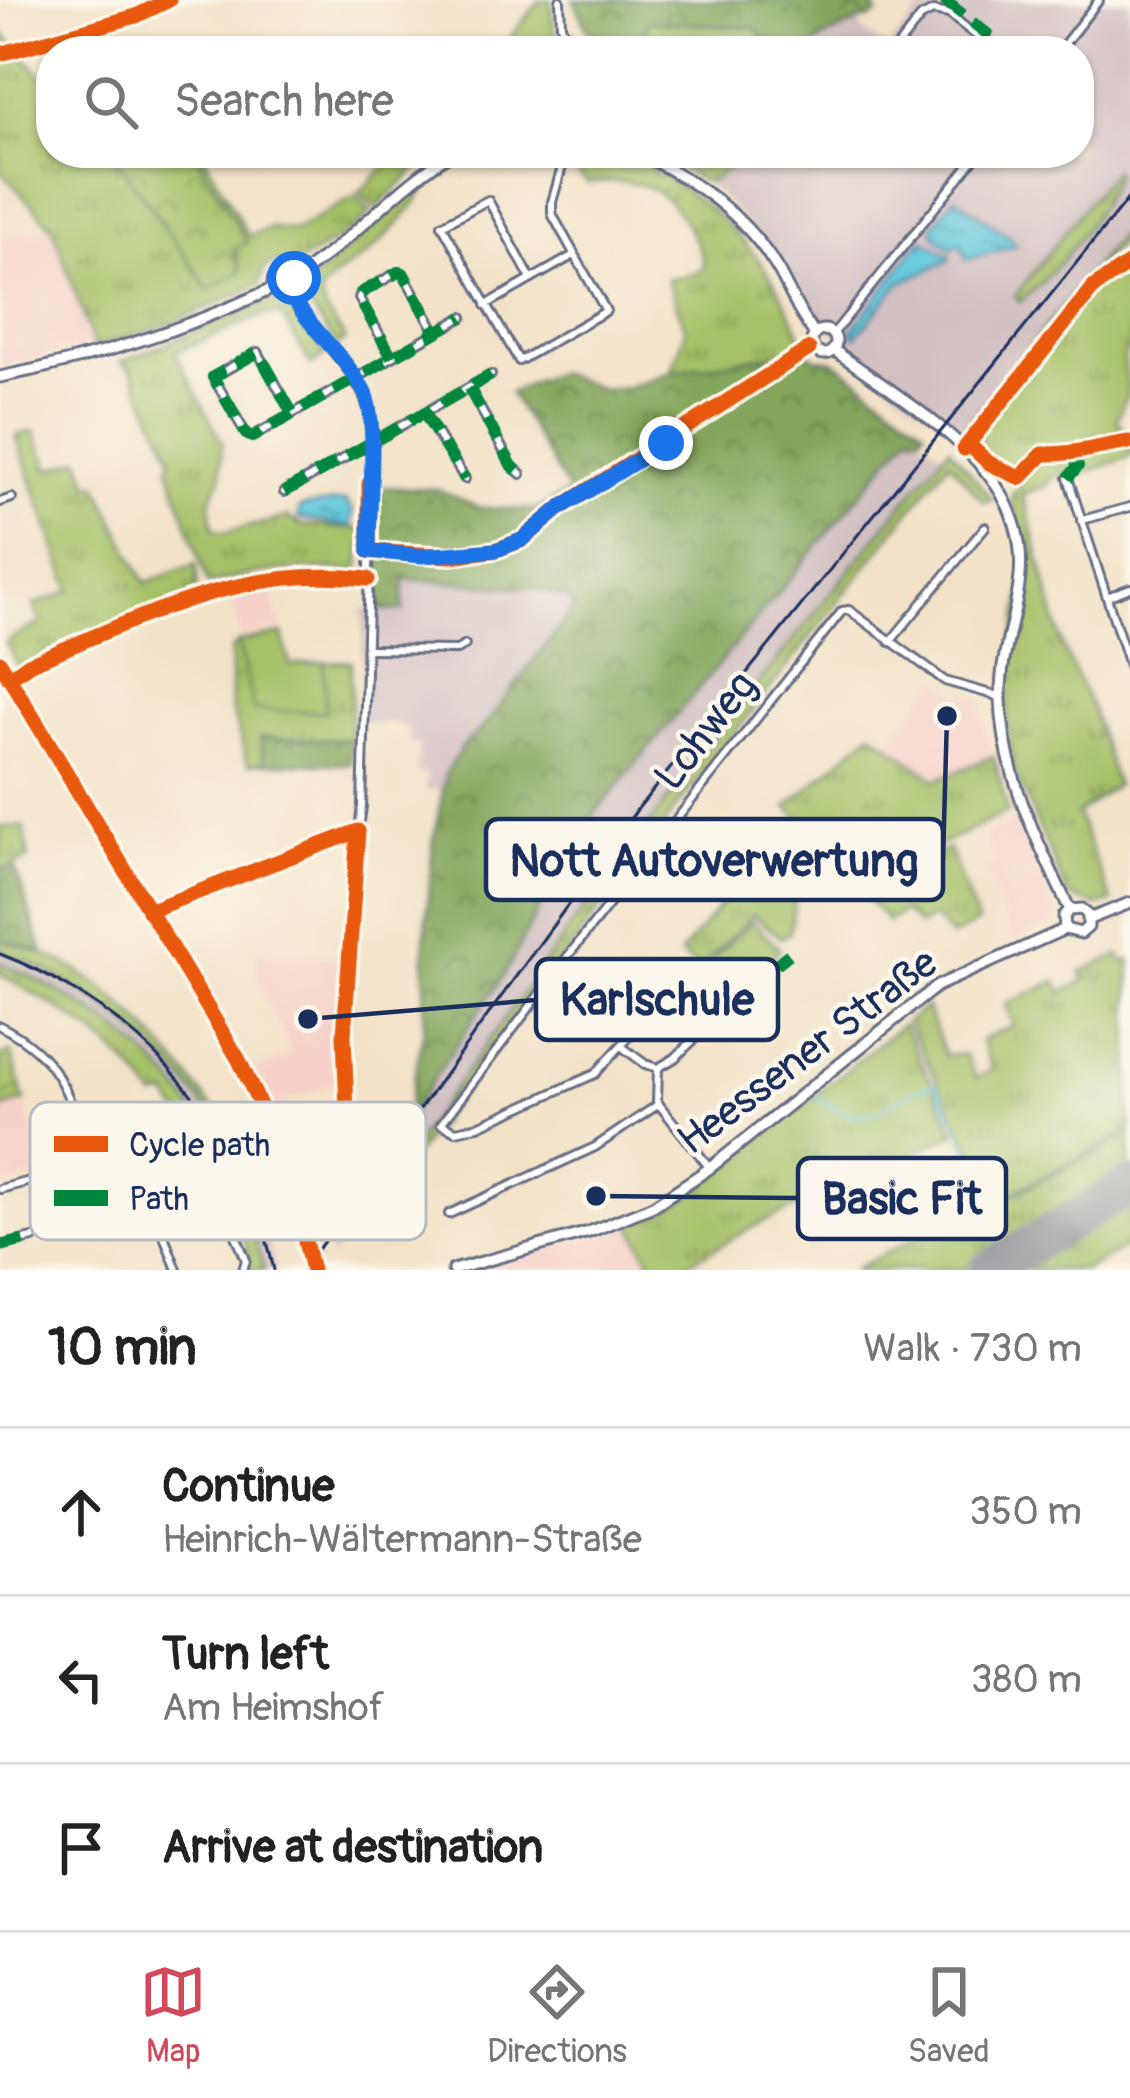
<!DOCTYPE html>
<meta charset="utf-8">
<style>
body{margin:0;font-family:Pangolin,sans-serif;background:#f2f2f2;color:#222}
.stop{position:absolute;width:36px;height:36px;margin:-27px;border:9px solid #1a73e8;border-radius:50%;background:#fff}
.stop.end{background:#1a73e8;border-color:#fff;box-shadow:0 3px 12px #0008}
.list{margin:0;padding:0;list-style:none}
h2{display:flex;justify-content:space-between;align-items:center;height:156px;margin:0;padding:0 48px;font-size:51px}
h2 small{font-size:39px;font-weight:400;color:#767676}
.list li{display:grid;grid-template-columns:78px 1fr auto;gap:36px;align-items:center;box-sizing:border-box;height:168px;padding:0 48px;border-top:3px solid #e0e0e0}
.list b{display:block;font-size:45px;white-space:nowrap}
.list p{margin:0;font-size:39px;white-space:nowrap;color:#767676}
.list em{font-size:39px;font-style:normal;color:#767676}
.icon{flex:none;width:66px;height:66px;fill:none;stroke:currentColor;stroke-width:2;stroke-linecap:round;stroke-linejoin:round}
.map{position:relative;flex:none;width:1130px;height:1270px;overflow:hidden}
.search{position:absolute;background:#fff;box-shadow:0 3px 9px #0004;left:36px;right:36px;top:36px;height:132px;display:flex;align-items:center;gap:30px;box-sizing:border-box;padding:0 42px;border-radius:48px;color:#767676;font-size:45px}
.sheet{height:660px;background:#fff}
nav{display:flex;justify-content:space-around;align-items:center;box-sizing:border-box;height:168px;border-top:3px solid #e0e0e0;background:#fff;font-size:33px;color:#767676}
nav a{display:grid;justify-items:center;gap:6px}
nav .on{color:#d1495b}
.map>svg:first-child{display:block}
.built{fill:#f7d1c9}
.industrial{fill:#d2bfc1}
.grass{fill:url(#grass-tufts);stroke:#607862;stroke-width:3}
.forest{fill:url(#forest-crowns);stroke:#506a5c;stroke-width:3}
.park{fill:url(#park-crowns);stroke:#607862;stroke-width:3}
.pitch{fill:#a5c066;stroke:#607862;stroke-width:3}
.water{fill:url(#water-ripples);stroke:#3c7b9c;stroke-width:3}
.lines{fill:none;stroke-linecap:round;stroke-linejoin:round}
.stream{stroke:#5ec7da;stroke-width:3}
.runway{stroke:#878892;stroke-width:39}
.street-casing{stroke:#676e83;stroke-width:12}
.secondary-casing{stroke:#676e83;stroke-width:15}
.primary-casing{stroke:#676e83;stroke-width:18}
.street{stroke:#fff;stroke-width:6}
.secondary{stroke:#fff;stroke-width:9}
.primary{stroke:#fff;stroke-width:12}
.rail{stroke:#1b2f5e;stroke-width:3}
.quiet{stroke:#00873e;stroke-width:12;stroke-dasharray:24 12;stroke-linecap:butt}
.cycleway-casing{stroke:#fbf7ec;stroke-width:22}
.cycleway{stroke:#e8590c;stroke-width:15}
.route{stroke:#1a73e8;stroke-width:15}
.labels{text-anchor:middle;dominant-baseline:central;stroke-width:9;stroke-linejoin:round;paint-order:stroke}
.street-label{font-size:42px;fill:#1b2f5e;stroke:#fbf7ec}
.key{fill:#fbf7ec;stroke:#b8bbc1;stroke-width:3}
.key-label{font-size:33px;fill:#1b2f5e}
.leader{fill:none;stroke:#1b2f5e;stroke-width:4.5}
.callout-dot{fill:#1b2f5e;stroke:#fbf7ec;stroke-width:4.5}
.callout{fill:#fbf7ec;stroke:#1b2f5e;stroke-width:4.5}
.callout-label{font-size:45px;text-anchor:middle;font-weight:bold;fill:#1b2f5e}
</style>
<div class="map">
<svg width="1130" height="1270" viewBox="0 0 1130 1270">
<defs>
<pattern id="grass-tufts" width="24" height="20" patternUnits="userSpaceOnUse" patternTransform="scale(3)"><rect width="24" height="20" fill="#a5c066"/><path d="M3 7l-1-3M5 7V3M7 7l1-3M15 17l-1-3M17 17v-4M19 17l1-3" fill="none" stroke="#869c57"/></pattern>
<pattern id="forest-crowns" width="20" height="18" patternUnits="userSpaceOnUse" patternTransform="scale(3)"><rect width="20" height="18" fill="#84a65b"/><path d="M2 6a3 3 0 1 1 6 0M12 15a3 3 0 1 1 6 0" fill="none" stroke="#6b884e"/></pattern>
<pattern id="park-crowns" width="20" height="18" patternUnits="userSpaceOnUse" patternTransform="scale(3)"><rect width="20" height="18" fill="#a5c066"/><path d="M2 6a3 3 0 1 1 6 0M12 15a3 3 0 1 1 6 0" fill="none" stroke="#869c57"/></pattern>
<pattern id="water-ripples" width="26" height="14" patternUnits="userSpaceOnUse" patternTransform="scale(3)"><rect width="26" height="14" fill="#5ec7da"/><path d="M2 4q2-2 4 0t4 0M15 11q2-2 4 0t4 0" fill="none" stroke="#4da2b4"/></pattern>
</defs>
<rect width="100%" height="100%" fill="#fbf7ec"/>
<filter id="ink" filterUnits="userSpaceOnUse"><feTurbulence type="fractalNoise" baseFrequency=".00833" numOctaves="2"/><feDisplacementMap in="SourceGraphic" scale="24" xChannelSelector="R" yChannelSelector="G"/><feConvolveMatrix kernelMatrix="1 2 1 2 8 2 1 2 1" color-interpolation-filters="sRGB"/></filter>
<filter id="wash" filterUnits="userSpaceOnUse"><feTurbulence type="fractalNoise" baseFrequency=".004" numOctaves="4" result="noise"/><feDisplacementMap in="SourceGraphic" scale="48" xChannelSelector="R" yChannelSelector="G"/><feGaussianBlur stdDeviation="2.7" result="paint"/><feColorMatrix in="noise" values="0 0 0 0 0 0 0 0 0 0 0 0 0 0 0 0 0 1.4 0 .05"/><feComposite in="paint" operator="in"/></filter>
<g filter="url(#wash)">
<rect width="100%" height="100%" fill="#f3e2c7"/>
<!-- built -->
<g class="built">
<polygon points="53,228 94,347 0,366 0,238"/>
<polygon points="266,582 282,629 241,637 228,588"/>
<polygon points="937,680 964,695 983,699 985,733 994,756 936,780 888,744"/>
<polygon points="1017,820 1057,921 1014,942 986,870 996,865 984,834"/>
<polygon points="257,954 342,958 339,1082 273,1106 256,1070 292,1055 259,983"/>
<polygon points="25,1101 46,1174 0,1187 0,1109"/>
<polygon points="631,1224 655,1270 485,1270 555,1249"/>
</g>
<!-- industrial -->
<g class="industrial">
<polygon points="929,0 1130,0 1130,169 1123,186 1130,180 1130,222 963,428 929,401 922,408 841,348 841,339 829,327 818,327 780,264 723,198 702,181 713,181 743,153 1079,153 1079,51 809,51 818,40 829,38 863,18 861,29 887,49"/>
<polygon points="912,433 944,453 724,726 579,916 332,1256 324,1238 506,972 577,835"/>
<polygon points="404,579 533,588 568,599 574,608 485,725 462,747 446,773 441,790 426,790 427,774 417,773 419,745 409,743 409,730 398,724 360,722 363,609 403,611"/>
<polygon points="0,950 66,981 131,1026 181,1075 212,1117 203,1123 150,1060 121,1033 81,1004 0,962"/>
<polygon points="226,1139 253,1191 277,1270 264,1270 250,1221 217,1145"/>
</g>
<!-- grass -->
<g class="grass">
<polygon points="540,0 552,0 552,18 562,51 500,51"/>
<polygon points="648,21 758,29 769,51 638,51"/>
<polygon points="0,30 51,86 51,153 112,153 235,255 234,249 246,242 195,153 203,153 248,236 271,228 296,230 354,197 371,212 355,228 296,265 276,262 265,268 259,285 173,323 94,347 53,228 0,170"/>
<polygon points="399,153 439,153 423,163 376,209 358,194"/>
<path d="M574,153C586,153 600,151 612,153C627,155 642,164 655,172C725,210 781,272 805,349L671,372L686,330L667,279L695,274L704,266C702,252 697,243 690,231C664,185 639,177 587,183L571,167Z"/>
<polygon points="652,153 743,153 713,181 702,181"/>
<path d="M1113,170L1116,173C1093,225 1063,266 1020,302L1015,296Z"/>
<path d="M416,187H425C417,206 381,244 362,258C344,271 332,275 320,295L325,310L346,340L338,346L306,303L307,285Z"/>
<polygon points="1130,222 1130,231 1102,264 1107,272 1130,260 1130,345 1124,357 1128,391 1117,420 1130,439 1130,457 1075,476 1070,473 1049,479 1049,485 1023,494 1063,648 1091,707 1116,785 1077,814 1112,902 1096,906 1068,896 1014,770 1007,725 1008,674 1026,571 1022,535 1011,498 1019,484 1014,471 984,457 978,429 965,443 957,437"/>
<path d="M272,300L284,304L326,354L311,365L282,316L266,314L175,352L222,442L221,478L210,501L213,529L223,533L287,517L301,525L364,529L359,572C302,565 263,571 208,584L169,468L172,456L131,369L121,362Z"/>
<polygon points="34,431 50,469 81,459 90,485 97,483 145,583 196,564 198,587 186,596 18,667 6,642 41,622 34,605 71,591 16,436"/>
<polygon points="949,447 992,499 983,501 949,461 676,808 376,1206 355,1225 579,916 724,726"/>
<polygon points="238,644 251,695 325,693 324,662 351,661 351,740 261,738 264,763 248,764 231,707 231,649"/>
<path d="M872,732L936,780L994,756L1008,812L901,864L867,826C851,830 844,841 830,847L787,807Z"/>
<polygon points="0,827 24,827 29,859 0,871"/>
<path d="M789,830C805,839 817,847 823,865L796,894L790,932L781,938L753,915L699,969L680,954L778,835Z"/>
<polygon points="949,849 978,923 951,937 933,917 919,926 904,911 888,922 867,899 905,869"/>
<path d="M0,940C28,948 54,956 78,971C135,1007 183,1066 221,1120L218,1127C166,1045 90,985 0,950Z"/>
<polygon points="1119,955 1124,962 1130,960 1130,1131 1011,1193 994,1195 907,1021 926,1006 945,1056 965,1054 976,1078 992,1070 981,1040 1014,1025 1005,1005 1056,981 1063,992 1085,980 1081,972"/>
<path d="M0,962C76,995 165,1052 204,1128L191,1131L167,1095L155,1098C114,1040 62,1008 0,975Z"/>
<polygon points="903,1024 956,1133 753,1227 675,1270 655,1270 631,1224 671,1208 698,1190"/>
<polygon points="1130,1135 1130,1245 1085,1270 852,1270 989,1201 1004,1200"/>
<path d="M212,1138L250,1221L264,1270H247C253,1238 216,1172 203,1141Z"/>
</g>
<!-- forest -->
<g class="forest">
<path d="M574,0H880L873,8L878,13L869,20L863,19C845,29 820,37 808,51H769L757,28L649,21L638,51H601L596,32L588,31Z"/>
<polygon points="805,349 815,358 834,361 925,429 921,435 911,433 577,835 506,972 406,1120 424,1029 425,936 433,844 446,773 462,747 485,725 574,608 568,598 533,588 404,579 403,611 375,609 375,487 438,489 479,508 535,510 569,492 510,393 556,372 601,389 626,388 671,372"/>
<polygon points="260,738 351,740 350,764 264,763"/>
<polygon points="14,865 43,952 0,940 0,871"/>
</g>
<!-- park -->
<g class="park">
<polygon points="112,153 195,153 247,243 234,249 241,271 209,289"/>
<polygon points="11,1053 25,1101 0,1109 0,1056"/>
</g>
<!-- pitch -->
<g class="pitch">
<polygon points="283,634 290,665 324,662 325,712 254,710 238,642"/>
<polygon points="752,921 780,949 741,988 712,959"/>
</g>
<!-- water -->
<g class="water">
<polygon points="955,197 1012,239 1015,246 967,260 960,244 951,249 935,235 932,227"/>
<polygon points="922,239 951,257 948,261 900,283 856,336 851,331"/>
<polygon points="345,501 353,511 351,527 298,518 299,509 304,506"/>
</g>
<g class="lines">
<!-- stream -->
<g class="stream">
<path d="M816,1094C872,1143 884,1093 936,1084L953,1118"/>
<polyline points="957,1125 989,1190"/>
</g>
<!-- runway -->
<polyline class="runway" points="988,1270 1130,1186"/>
</g>
</g>
<g filter="url(#ink)">
<g class="lines">
<!-- street casing -->
<g class="street-casing">
<g id="street">
<polyline points="560,0 561,25 571,51"/>
<polyline points="894,51 921,17 933,11 949,14 995,51"/>
<polyline points="1059,51 1099,0"/>
<polyline points="531,279 488,200 442,225 519,361 606,311 552,214 552,202 566,153"/>
<path d="M289,293C316,342 370,374 373,434L362,806L351,889L344,1035L348,1136C343,1160 319,1188 298,1201"/>
<polyline points="486,305 574,255"/>
<polyline points="833,334 979,153"/>
<polyline points="392,357 359,298 361,293 398,272 403,273 436,332"/>
<polyline points="469,388 512,466 521,474"/>
<polyline points="292,413 258,352 213,377 246,434 252,437 463,317"/>
<polyline points="424,413 465,479"/>
<polyline points="1068,478 1130,668"/>
<polyline points="284,492 491,375"/>
<polyline points="0,502 12,498"/>
<polyline points="1082,520 1130,507"/>
<polyline points="1107,597 1130,588"/>
<polyline points="890,642 985,527"/>
<polyline points="367,649 457,650 465,645"/>
<polyline points="148,911 358,831"/>
<polyline points="552,978 628,1038 595,1074 478,1126 456,1131 441,1124 552,978 568,956 842,611 849,610 945,681 1001,697"/>
<path d="M0,1026C64,1058 71,1102 91,1165"/>
<polyline points="621,1046 645,1064 658,1068"/>
<polyline points="133,1154 177,1270"/>
<polyline points="710,1168 657,1102 658,1068 675,1058 723,1011"/>
<polyline points="0,1189 264,1119"/>
<polyline points="225,1209 246,1260 243,1270"/>
<polyline points="449,1214 595,1147 659,1104"/>
<polyline points="0,1246 33,1238"/>
</g>
</g>
<!-- secondary casing -->
<g class="secondary-casing">
<g id="secondary">
<path d="M638,153C694,180 744,213 777,268C790,290 798,314 815,334"/>
<circle cx="284" cy="283" r="11"/>
<path d="M294,278C352,242 394,188 452,153"/>
<circle cx="824" cy="342" r="12"/>
<path d="M834,350C887,389 967,436 1001,493C1046,570 999,625 1001,700C1003,775 1038,843 1070,910"/>
<path d="M0,377C96,358 186,329 274,288"/>
<polyline points="1089,919 1130,903"/>
<polyline points="453,1270 589,1232 653,1206 710,1168 937,986 1065,929 1081,933 1088,927 1088,915 1082,909 1070,910 1064,916 1065,929"/>
</g>
</g>
<!-- primary casing -->
<g class="primary-casing">
<polyline id="primary" points="0,662 239,1060 285,1159 312,1270"/>
</g>
<!-- street -->
<use href="#street" class="street"/>
<!-- secondary -->
<use href="#secondary" class="secondary"/>
<!-- primary -->
<use href="#primary" class="primary"/>
<!-- rail -->
<g class="rail">
<path d="M0,954C138,1007 243,1125 274,1270"/>
<polyline points="303,1270 636,811 1130,196"/>
</g>
<!-- quiet -->
<g class="quiet">
<polyline points="944,0 1009,51"/>
<polyline points="392,357 359,298 361,293 398,272 403,273 436,332"/>
<polyline points="469,388 512,466 521,474"/>
<polyline points="292,413 258,352 213,377 246,434 252,437 463,317"/>
<polyline points="424,413 465,479"/>
<polyline points="1068,478 1078,466 1073,455"/>
<polyline points="284,492 491,375"/>
<polyline points="723,1011 751,993 764,974 789,954"/>
<polyline points="0,1246 33,1238"/>
</g>
<!-- cycleway casing -->
<g class="cycleway-casing">
<g id="cycleway">
<polyline points="0,54 136,16 169,0"/>
<path d="M968,444L989,463L1020,478L1043,454C1073,455 1100,446 1130,442"/>
<polyline points="964,449 1094,287 1130,263"/>
<polyline points="369,483 369,551 451,556 496,550 522,540 560,508 809,349"/>
<polyline points="0,662 239,1060 285,1159 312,1270"/>
<path d="M9,678L29,664C141,618 243,563 368,579"/>
<path d="M148,911L358,831L344,1035L348,1136C343,1160 319,1188 298,1201"/>
</g>
</g>
<!-- cycleway -->
<use href="#cycleway" class="cycleway"/>
</g>
</g>
<g class="lines" filter="url(#ink)">
<!-- route -->
<path class="route" d="M294,278L295,286L290,292C309,329 345,355 364,391C379,418 368,514 369,551L422,556L496,550L522,540L560,508L666,443"/>
</g>
<g class="labels">
<!-- street labels -->
<g class="street-label">
<text transform="translate(706 731) rotate(-52)">Lohweg</text>
<text transform="translate(808 1052) rotate(-37)">Heessener Straße</text>
</g>
</g>
<!-- legend -->
<rect x="30" y="1102" width="396" height="138" rx="18" class="key"/>
<rect x="54" y="1136" width="54" height="16" fill="#e8590c"/>
<rect x="54" y="1190" width="54" height="16" fill="#00873e"/>
<g class="key-label">
<text x="129" y="1156">Cycle path</text>
<text x="129" y="1210">Path</text>
</g>
<!-- callouts -->
<path class="leader" d="M947 716L943 860M308 1019L536 1000M596 1196L798 1198"/>
<g class="callout-dot">
<circle cx="947" cy="716" r="12"/>
<circle cx="308" cy="1019" r="12"/>
<circle cx="596" cy="1196" r="12"/>
</g>
<g class="callout">
<rect x="486" y="819" width="457" height="81" rx="12"/>
<rect x="536" y="959" width="242" height="81" rx="12"/>
<rect x="798" y="1158" width="208" height="81" rx="12"/>
</g>
<g class="callout-label">
<text x="714" y="876">Nott Autoverwertung</text>
<text x="657" y="1015">Karlschule</text>
<text x="902" y="1214">Basic Fit</text>
</g>
</svg>
<div class="stop" style="left:294px;top:278px"></div>
<div class="stop end" style="left:666px;top:443px"></div>
<div class="search"><svg class="icon" aria-label="search" viewBox="0 0 24 24"><circle cx="10" cy="10" r="6"/><path d="M15 15l6 6"/></svg>Search here</div>
</div>
<section class="sheet">
<h2>10 min<small>Walk · 730 m</small></h2>
<ul class="list">
<li><svg class="icon" aria-label="ahead" viewBox="0 0 24 24"><path d="M12 20V5M6 11l6-6 6 6"/></svg><div><b>Continue</b><p>Heinrich-Wältermann-Straße</p></div><em>350 m</em></li>
<li><svg class="icon" aria-label="left" viewBox="0 0 24 24"><path d="M17 20v-9H6M10 6l-5 5 5 5"/></svg><div><b>Turn left</b><p>Am Heimshof</p></div><em>380 m</em></li>
<li><svg class="icon" aria-label="arrive" viewBox="0 0 24 24"><path d="M6 21V4h12l-3 4 3 4H6"/></svg><div><b>Arrive at destination</b></div></li>
</ul>
</section>
<nav>
<a class="on"><svg class="icon" aria-label="map" viewBox="0 0 24 24"><path d="M3 6l6-2 6 2 6-2v14l-6 2-6-2-6 2zM9 4v14M15 6v14"/></svg>Map</a>
<a><svg class="icon" aria-label="directions" viewBox="0 0 24 24"><path d="M12 3l9 9-9 9-9-9zM9 14v-3h6M13 9l2 2-2 2"/></svg>Directions</a>
<a><svg class="icon" aria-label="saved" viewBox="0 0 24 24"><path d="M7 4h10v16l-5-4-5 4z"/></svg>Saved</a>
</nav>
